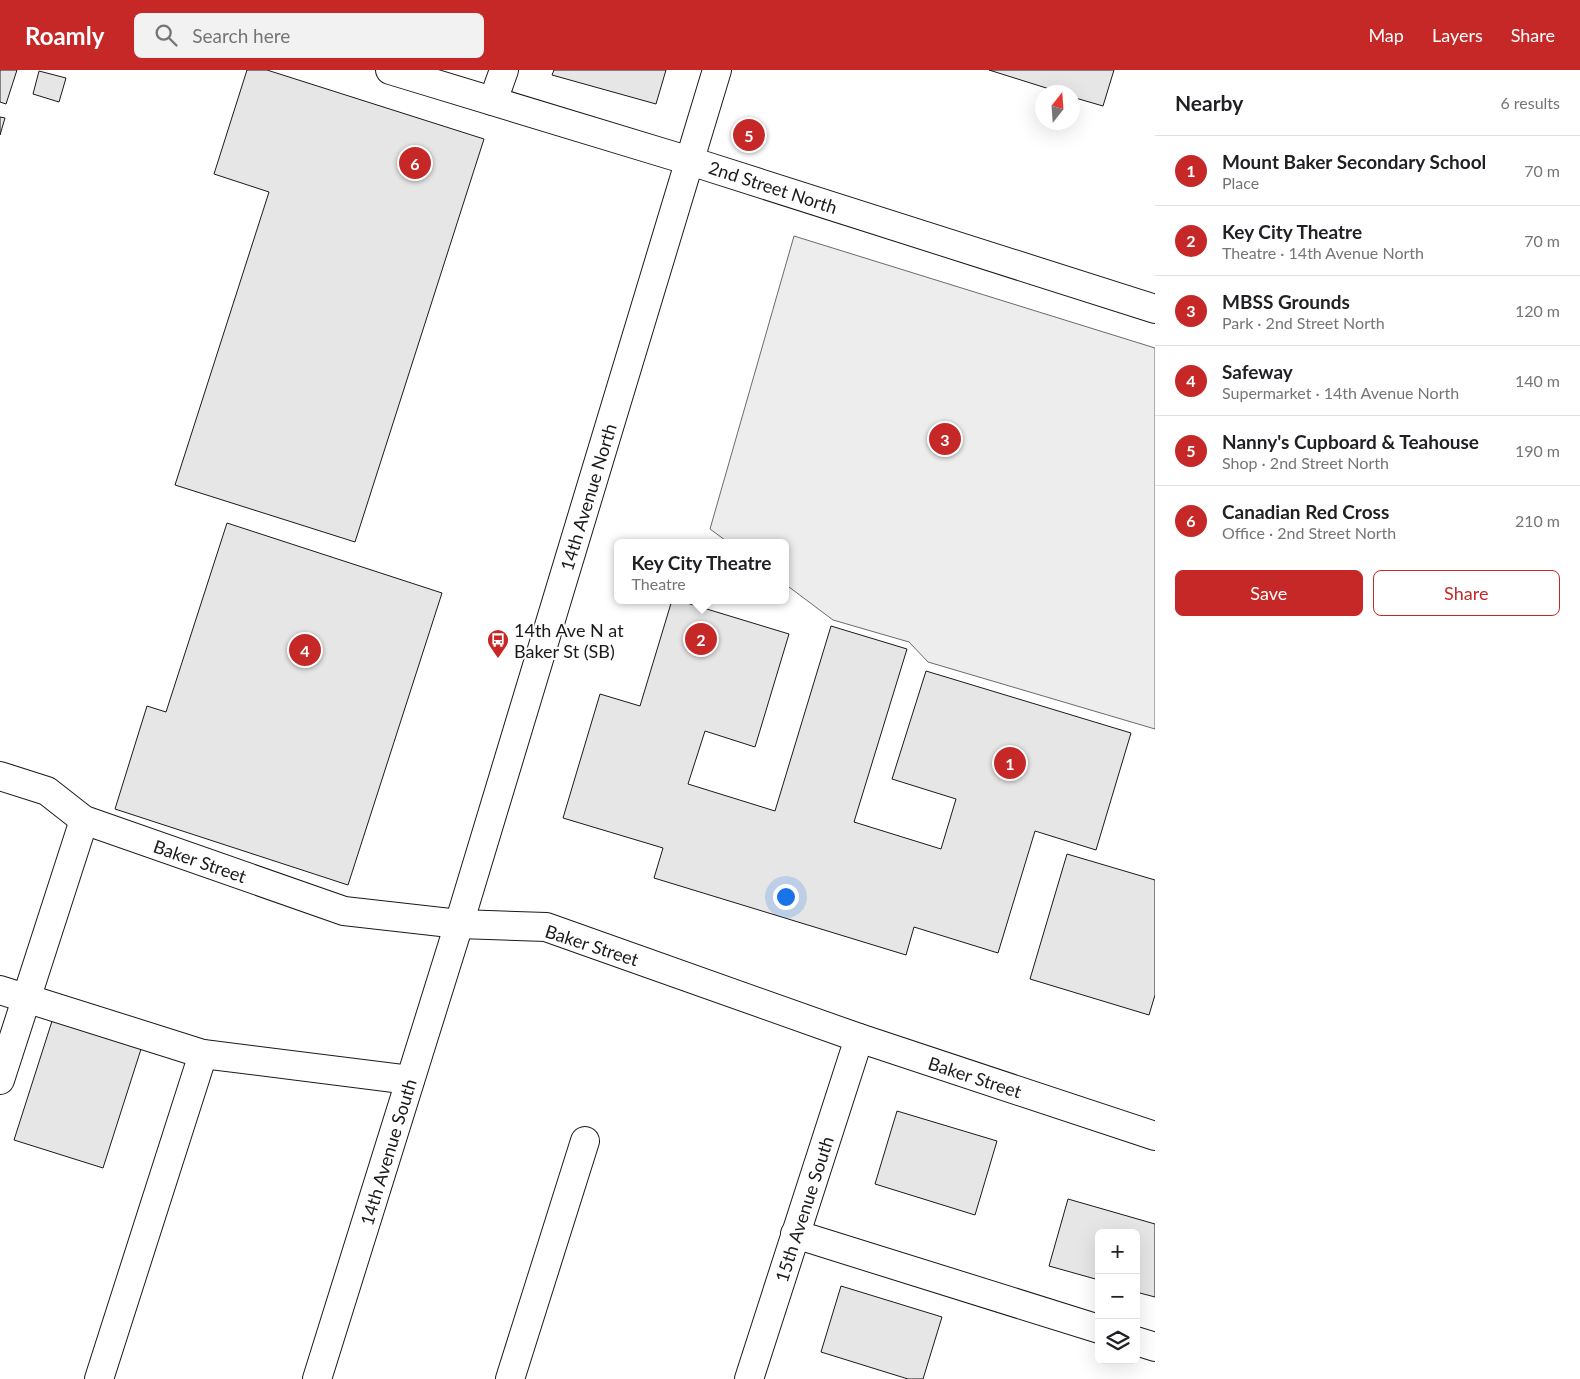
<!DOCTYPE html>
<meta charset="utf-8">
<style>
body{margin:0;font-family:Lato,sans-serif;background:#f2f2f2;color:#202124}
.controls{position:absolute;right:15px;bottom:15px;display:grid;overflow:hidden;border-radius:8px;box-shadow:0 5px 20px #0002}
.controls button{width:45px;height:45px;display:grid;place-items:center;padding:0;border:0;border-bottom:1px solid #e0e0e0;background:#fff;color:#202124;font:25px sans-serif}
.compass{position:absolute;left:1035px;top:15px;width:45px;height:45px;border-radius:50%;background:#fff;box-shadow:0 5px 20px #0002;rotate:17deg}
.you{position:absolute;left:785px;top:826px;width:18px;height:18px;margin:-12px;border:4px solid #fff;border-radius:50%;background:#1a73e8;box-shadow:0 0 0 8px #1a73e833}
.badge{display:grid;place-items:center;width:32px;height:32px;border-radius:50%;background:#c62828;color:#fff;font-size:16px;font-weight:700}
.pin{position:absolute;translate:-50% -50%;border:2px solid #fff;box-shadow:0 1px 5px #0006}
.popup{position:absolute;left:614px;top:469px;width:175px;height:65px;box-sizing:border-box;display:grid;place-content:center;border-radius:8px;background:#fff;filter:drop-shadow(0 1px 4px #0005);font-size:16px;white-space:nowrap;color:#757577}
.popup b{font-size:19px;color:#202124}
.popup::after{content:'';position:absolute;left:50%;top:100%;margin-left:-10px;border:10px solid transparent;border-top-color:#fff}
.list{margin:0;padding:0;list-style:none}
h2{display:flex;justify-content:space-between;align-items:center;height:65px;margin:0;padding:0 20px;font-size:21px}
h2 small{font-size:16px;font-weight:400;color:#757577}
.list li{display:grid;grid-template-columns:32px 1fr auto;gap:15px;align-items:center;box-sizing:border-box;height:70px;padding:0 20px;border-top:1px solid #e0e0e0}
.list b{display:block;font-size:19px;white-space:nowrap}
.list p{margin:0;font-size:16px;white-space:nowrap;color:#757577}
.list em{font-size:16px;font-style:normal;color:#757577}
.actions{display:flex;gap:10px;padding:15px 20px}
.actions a{flex:1;padding:11px 0;border:1px solid #c62828;border-radius:8px;text-align:center;font-size:18px;color:#c62828}
.actions .main{background:#c62828;color:#fff}
.icon{flex:none;width:28px;height:28px;fill:none;stroke:currentColor;stroke-width:2;stroke-linecap:round;stroke-linejoin:round}
.map{position:relative;flex:none;width:1155px;height:1309px;overflow:hidden}
header{display:flex;align-items:center;gap:30px;box-sizing:border-box;height:70px;padding:0 25px;background:#c62828;color:#fff}
header strong{font-size:24px}
nav{display:flex;gap:28px;margin-inline-start:auto;font-size:18px}
.search{width:350px;height:45px;background:#f2f2f2;display:flex;align-items:center;gap:12px;box-sizing:border-box;padding:0 18px;border-radius:8px;color:#757577;font-size:19px}
main{display:flex}
aside{flex:1;background:#fff}
.map>svg:first-child{display:block}
.built{fill:#ededed;stroke:#6a6a6a}
.building{fill:#e6e6e6;stroke:#1a1a1a}
.lines{fill:none;stroke-linecap:round;stroke-linejoin:round}
.minor-casing{stroke:#1a1a1a;stroke-width:30}
.minor{stroke:#fff;stroke-width:28}
.labels{text-anchor:middle;dominant-baseline:central;stroke-width:4;stroke-linejoin:round;paint-order:stroke}
.street-label{font-size:18px;fill:#1a1a1a;stroke:#fff}
.poi-label{font-size:18px;fill:#1a1a1a;stroke:#fff;text-anchor:start}
</style>
<header>
<strong>Roamly</strong>
<div class="search"><svg class="icon" aria-label="search" viewBox="0 0 24 24"><circle cx="10" cy="10" r="6"/><path d="M15 15l6 6"/></svg>Search here</div>
<nav><a>Map</a><a>Layers</a><a>Share</a></nav>
</header>
<main>
<div class="map">
<svg width="1155" height="1309" viewBox="0 0 1155 1309">
<rect width="100%" height="100%" fill="#fff"/>
<!-- built -->
<polygon class="built" points="794,166 1155,278 1155,659 928,592 909,572 833,550 785,514 785,473 729,473 710,459"/>
<!-- building -->
<g class="building">
<polygon points="0,0 17,0 6,34 0,32"/>
<polygon points="247,0 267,0 484,69 355,472 175,415 269,122 214,104"/>
<polygon points="554,0 666,0 656,34 552,5"/>
<polygon points="989,0 1114,0 1103,36 1072,27 1072,22 1059,22"/>
<polygon points="39,1 66,8 59,32 33,24"/>
<polygon points="0,47 5,48 0,65"/>
<polygon points="227,453 442,523 348,815 115,739 147,636 166,642"/>
<polygon points="672,530 677,530 789,564 755,677 705,661 688,714 775,741 831,556 907,579 854,752 941,779 956,729 892,709 926,601 1131,663 1096,780 1035,761 998,883 914,857 906,885 654,808 663,778 563,748 600,624 640,636"/>
<polygon points="1067,784 1155,810 1155,925 1149,945 1030,909"/>
<polygon points="53,948 142,976 103,1098 14,1070"/>
<polygon points="897,1041 997,1071 975,1145 875,1114"/>
<polygon points="1068,1129 1155,1154 1155,1227 1136,1222 1136,1163 1099,1163 1099,1210 1049,1196"/>
<polygon points="841,1216 942,1247 923,1309 908,1309 821,1282"/>
</g>
<g class="lines">
<!-- minor casing -->
<g class="minor-casing">
<g id="minor">
<polyline points="390,0 690,91 1155,239"/>
<polyline points="493,31 504,0"/>
<polyline points="0,706 47,721 84,750 344,841 459,854 546,857 859,968 1155,1066"/>
<polyline points="0,920 203,984 410,1010"/>
<polyline points="0,1010 84,750"/>
<polyline points="795,1164 1099,1259"/>
<polyline points="1136,1271 1155,1277"/>
<polyline points="99,1309 203,984"/>
<polyline points="317,1309 459,854 717,0"/>
<polyline points="510,1309 585,1071"/>
<polyline points="749,1309 859,968"/>
</g>
</g>
<!-- minor -->
<use href="#minor" class="minor"/>
</g>
<!-- icons -->
<defs>
<g id="bus-pin" transform="scale(1.125)"><path d="M0 17L-7.5 6A9.5 9.5 0 1 1 7.5 6Z" fill="#c62828" stroke="#fff"/><path d="M-5-6H5V4H4V6H2V4H-2V6H-4V4H-5ZM-3.5-4V0h7V-4ZM-3.5 1.2v1.5H-2V1.2ZM2 1.2v1.5H3.5V1.2Z" fill="#fff"/></g>
</defs>
<g fill-rule="evenodd">
<use href="#bus-pin" x="498" y="570"/>
</g>
<g class="labels">
<!-- street labels -->
<g class="street-label">
<text transform="translate(773 117) rotate(18)">2nd Street North</text>
<text transform="translate(588 427) rotate(-73)">14th Avenue North</text>
<text transform="translate(200 791) rotate(19)">Baker Street</text>
<text transform="translate(592 875) rotate(18)">Baker Street</text>
<text transform="translate(975 1007) rotate(18)">Baker Street</text>
<text transform="translate(388 1082) rotate(-73)">14th Avenue South</text>
<text transform="translate(804 1139) rotate(-72)">15th Avenue South</text>
</g>
<!-- poi labels -->
<g class="poi-label">
<text x="514" y="560">14th Ave N at<tspan x="514" dy="21">Baker St (SB)</tspan></text>
</g>
</g>
</svg>
<div class="controls">
<button>+</button>
<button>−</button>
<button><svg class="icon" aria-label="layers" viewBox="0 0 24 24"><path d="M12 4l9 5-9 5-9-5zM3 14l9 5 9-5"/></svg></button>
</div>
<svg class="compass" viewBox="-18 -18 36 36"><path d="M0-13l5 13h-10z" fill="#e53935"/><path d="M0 13l5-13h-10z" fill="#757577"/></svg>
<div class="you"></div>
<div class="pin badge" style="left:1010px;top:693px">1</div>
<div class="pin badge" style="left:701px;top:569px">2</div>
<div class="popup"><b>Key City Theatre</b>Theatre</div>
<div class="pin badge" style="left:945px;top:369px">3</div>
<div class="pin badge" style="left:305px;top:580px">4</div>
<div class="pin badge" style="left:749px;top:65px">5</div>
<div class="pin badge" style="left:415px;top:93px">6</div>
</div>
<aside>
<h2>Nearby<small>6 results</small></h2>
<ul class="list">
<li><span class="badge">1</span><div><b>Mount Baker Secondary School</b><p>Place</p></div><em>70 m</em></li>
<li><span class="badge">2</span><div><b>Key City Theatre</b><p>Theatre · 14th Avenue North</p></div><em>70 m</em></li>
<li><span class="badge">3</span><div><b>MBSS Grounds</b><p>Park · 2nd Street North</p></div><em>120 m</em></li>
<li><span class="badge">4</span><div><b>Safeway</b><p>Supermarket · 14th Avenue North</p></div><em>140 m</em></li>
<li><span class="badge">5</span><div><b>Nanny's Cupboard &amp; Teahouse</b><p>Shop · 2nd Street North</p></div><em>190 m</em></li>
<li><span class="badge">6</span><div><b>Canadian Red Cross</b><p>Office · 2nd Street North</p></div><em>210 m</em></li>
</ul>
<div class="actions"><a class="main">Save</a><a>Share</a></div>
</aside>
</main>
